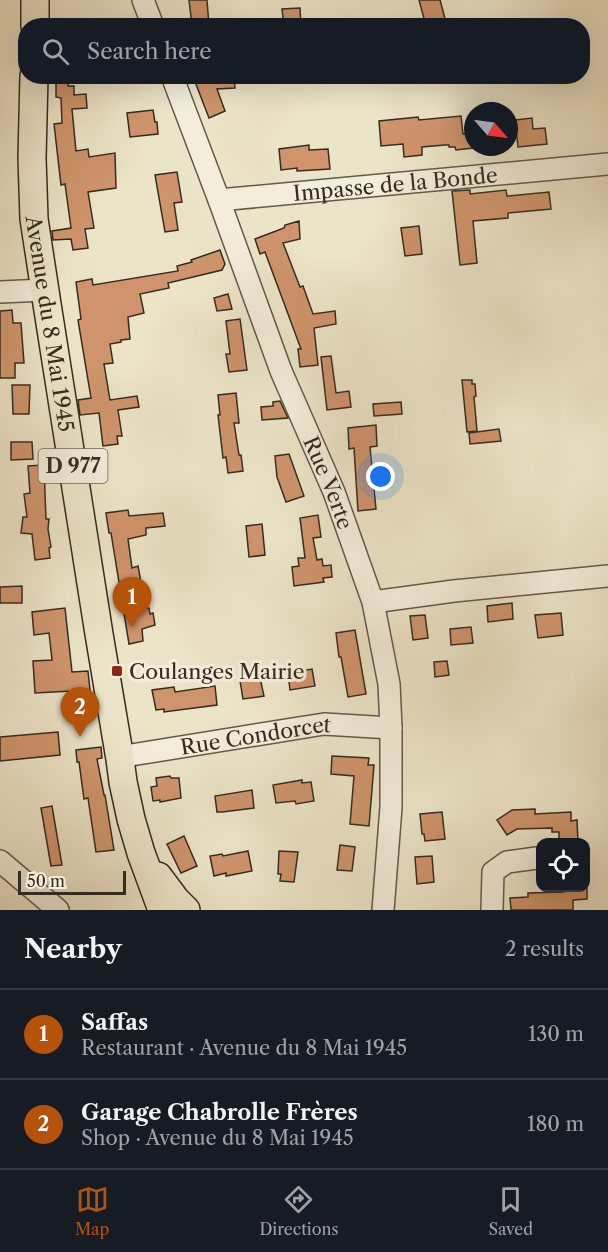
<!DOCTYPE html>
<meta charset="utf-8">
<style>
body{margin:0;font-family:"Libre Caslon Text",serif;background:#242831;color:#f1f3f6}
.controls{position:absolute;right:18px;bottom:18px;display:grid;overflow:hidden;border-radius:12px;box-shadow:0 6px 24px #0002}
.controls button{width:54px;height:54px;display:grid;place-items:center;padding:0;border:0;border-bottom:2px solid #363941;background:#171b24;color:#f1f3f6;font:30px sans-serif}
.compass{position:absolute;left:464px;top:102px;width:54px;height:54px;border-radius:50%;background:#171b24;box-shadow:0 6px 24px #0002;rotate:118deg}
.scale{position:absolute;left:18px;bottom:15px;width:108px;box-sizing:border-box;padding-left:6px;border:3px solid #362b21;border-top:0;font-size:16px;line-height:21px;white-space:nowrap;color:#362b21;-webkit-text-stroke:4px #f3eddb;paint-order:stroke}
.you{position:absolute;left:381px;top:477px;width:21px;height:21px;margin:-15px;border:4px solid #fff;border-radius:50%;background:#1a73e8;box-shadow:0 0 0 9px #1a73e833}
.badge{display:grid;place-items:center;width:39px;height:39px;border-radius:50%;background:#b45309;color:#fff;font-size:20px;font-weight:700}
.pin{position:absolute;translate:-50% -50px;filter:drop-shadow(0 2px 3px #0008)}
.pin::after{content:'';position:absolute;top:32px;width:21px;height:18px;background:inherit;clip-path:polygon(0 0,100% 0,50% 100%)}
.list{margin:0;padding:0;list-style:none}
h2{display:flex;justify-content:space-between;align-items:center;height:78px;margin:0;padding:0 24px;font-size:26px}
h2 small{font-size:20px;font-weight:400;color:#9ea1a6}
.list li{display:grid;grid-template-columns:39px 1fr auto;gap:18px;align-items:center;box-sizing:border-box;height:90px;padding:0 24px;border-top:2px solid #363941}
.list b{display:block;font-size:22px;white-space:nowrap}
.list p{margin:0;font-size:20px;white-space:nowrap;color:#9ea1a6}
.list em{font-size:20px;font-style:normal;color:#9ea1a6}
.icon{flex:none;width:33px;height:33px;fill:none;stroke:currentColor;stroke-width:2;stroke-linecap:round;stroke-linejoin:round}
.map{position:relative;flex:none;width:608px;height:910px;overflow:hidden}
.search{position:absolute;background:#171b24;box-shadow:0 6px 24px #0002;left:18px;right:18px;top:18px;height:66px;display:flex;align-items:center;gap:15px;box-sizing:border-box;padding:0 21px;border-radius:24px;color:#9ea1a6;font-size:22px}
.sheet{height:258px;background:#171b24}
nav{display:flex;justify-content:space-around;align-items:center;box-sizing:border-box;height:84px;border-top:2px solid #363941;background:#171b24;font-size:16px;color:#9ea1a6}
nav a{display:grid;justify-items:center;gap:3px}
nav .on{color:#b45309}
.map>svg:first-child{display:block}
.building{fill:#cf946b;stroke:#362b21;stroke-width:1.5}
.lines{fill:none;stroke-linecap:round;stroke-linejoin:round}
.minor-casing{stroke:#64594b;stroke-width:24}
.major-casing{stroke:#362b21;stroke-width:30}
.minor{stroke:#f3eddb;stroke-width:21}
.major{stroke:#ece4c8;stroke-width:27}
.poi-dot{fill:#8f2418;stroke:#f3eddb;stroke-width:2}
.labels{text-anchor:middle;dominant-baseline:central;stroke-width:6;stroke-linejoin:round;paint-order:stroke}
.shield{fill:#f3eddb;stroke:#6f6559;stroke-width:1.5}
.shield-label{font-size:20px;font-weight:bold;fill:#362b21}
.street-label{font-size:21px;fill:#362b21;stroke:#f3eddb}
.poi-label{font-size:21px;fill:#362b21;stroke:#f3eddb;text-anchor:start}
</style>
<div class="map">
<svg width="608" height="910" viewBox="0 0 608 910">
<rect width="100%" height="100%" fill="#ece4c8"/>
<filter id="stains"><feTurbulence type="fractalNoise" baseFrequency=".00333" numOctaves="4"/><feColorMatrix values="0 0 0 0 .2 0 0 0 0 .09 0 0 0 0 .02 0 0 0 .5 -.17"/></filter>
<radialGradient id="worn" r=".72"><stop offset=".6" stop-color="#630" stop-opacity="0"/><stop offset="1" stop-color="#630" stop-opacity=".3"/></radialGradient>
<!-- building -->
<g class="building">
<polygon points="189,0 207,0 209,26 192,26"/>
<polygon points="419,0 440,0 447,26 426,26"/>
<polygon points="300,8 301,26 284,26 282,9"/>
<polygon points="56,76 69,76 68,86 74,86 74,95 86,94 87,108 72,109 76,151 88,149 89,157 115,153 116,188 88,192 94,228 85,229 88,248 73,250 71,239 53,240 52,231 71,228 65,184 61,185 54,124 62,123 61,98 56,97"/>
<polygon points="203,76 234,76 235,88 217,89 225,111 209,118 194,79 203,79"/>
<polygon points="153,110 155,122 157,122 158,134 130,137 127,113"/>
<polygon points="461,116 463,134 473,133 473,148 456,150 455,147 449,147 449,145 445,145 422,147 422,155 404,157 403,144 381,146 379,121 418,117 419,120"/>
<polygon points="532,118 533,129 545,128 547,144 518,147 515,120"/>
<polygon points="309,145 309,150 328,149 330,169 297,171 297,168 281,170 279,149"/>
<polygon points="177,172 182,202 174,203 178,230 165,232 155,175"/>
<polygon points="470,190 470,194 506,190 507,196 549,192 551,209 508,213 508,218 473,221 477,263 460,265 452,191"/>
<polygon points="299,221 300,239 283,243 300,287 303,286 313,314 335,311 336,324 314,328 318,365 300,367 298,349 301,349 265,252 260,254 255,239 284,228 285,225"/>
<polygon points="419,226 422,254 405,256 401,228"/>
<polygon points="220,250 225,264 222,270 168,283 169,288 140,294 144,313 128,317 130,339 121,340 121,342 110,344 113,363 104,364 110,400 137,396 139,407 118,410 122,436 117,436 118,444 103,446 99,413 80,415 78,400 91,398 78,320 81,319 76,282 92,279 93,285 178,271 177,266 192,262 191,260"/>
<polygon points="228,294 232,309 217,311 214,298"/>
<polygon points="12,310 13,323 21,323 24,363 15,363 15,378 0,378 0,311"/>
<polygon points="240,319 247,370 229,372 226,354 230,354 226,321"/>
<polygon points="331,356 336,393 349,391 351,407 327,410 321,357"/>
<polygon points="462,380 472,380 472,384 475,384 476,396 474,397 477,431 467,432"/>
<polygon points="12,385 30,385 29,414 13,414"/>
<polygon points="236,393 239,423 234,423 239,455 241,455 243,471 228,473 226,457 223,458 218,415 220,415 218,395"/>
<polygon points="280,401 288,418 262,420 261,407 273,406 273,402"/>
<polygon points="401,402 402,414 374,416 373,404"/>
<polygon points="376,425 377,446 370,447 376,509 358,511 354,448 349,449 348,428"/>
<polygon points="499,429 501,441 470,444 469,433"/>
<polygon points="11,442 32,442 33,459 11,460"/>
<polygon points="289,454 304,496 286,502 277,477 275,456"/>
<polygon points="44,465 46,519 49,519 48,529 51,547 49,548 50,558 35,560 32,534 21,533 23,517 27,517 24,494 30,493 28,466"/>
<polygon points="128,510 129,516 163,513 165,526 146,528 146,535 128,539 132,568 138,566 141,582 139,582 143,609 149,608 150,614 153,613 155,625 142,629 143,641 129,644 111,533 109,533 106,513"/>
<polygon points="318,515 321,537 313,538 317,560 322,559 323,566 331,565 332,577 323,578 324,582 294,586 292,567 299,566 298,558 305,558 300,518"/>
<polygon points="262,524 265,555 249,557 246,526"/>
<polygon points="22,586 22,603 0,603 0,587"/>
<polygon points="512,603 513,619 488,622 487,606"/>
<polygon points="65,608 72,672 88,671 90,690 35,693 33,661 52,660 49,633 34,635 32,612"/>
<polygon points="561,613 563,635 538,638 535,615"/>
<polygon points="425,615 428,638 413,640 410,616"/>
<polygon points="471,627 473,643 451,645 450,629"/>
<polygon points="355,630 366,694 348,697 341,657 339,657 336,633"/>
<polygon points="447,661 449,675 435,677 434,662"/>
<polygon points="312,669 315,686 290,690 288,673"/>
<polygon points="260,678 264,696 243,699 240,681"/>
<polygon points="215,686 217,705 164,712 164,709 156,710 152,690 174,687 175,692"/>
<polygon points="58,732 60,755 0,761 0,737"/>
<polygon points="101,747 102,758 97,759 104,795 105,795 114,850 96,852 88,798 84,799 79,762 77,762 76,750"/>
<polygon points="332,756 369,758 368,765 374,765 369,826 350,824 354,776 331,774"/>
<polygon points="170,776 171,778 179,778 181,798 160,802 160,800 153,801 151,787 157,786 156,778"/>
<polygon points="302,780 302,783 311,782 314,801 296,804 295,801 276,803 273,785"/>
<polygon points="252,790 254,808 222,812 217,812 215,796"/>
<polygon points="52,806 62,865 51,866 41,808"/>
<polygon points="535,809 535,814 571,812 571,821 577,820 578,843 559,843 559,832 552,832 552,828 517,829 507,835 497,820 512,810"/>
<polygon points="442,812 445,839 425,841 424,834 422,834 420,814"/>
<polygon points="184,836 197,866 181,873 167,844"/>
<polygon points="340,845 355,847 352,871 337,870"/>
<polygon points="248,851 252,871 226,876 226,873 214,876 210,856 222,854 223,856"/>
<polygon points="279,851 298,852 294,882 280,881 281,874 278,874"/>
<polygon points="432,856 434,882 417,884 415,857"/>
<polygon points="564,888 587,888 587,899 573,900 573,910 511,910 510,898 528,897 528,893 564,892"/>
</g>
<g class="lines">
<!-- minor casing -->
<g class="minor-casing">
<g id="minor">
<polyline points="143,0 153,26"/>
<path id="s1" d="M172,76L219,200L281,371L334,492L373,602L389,684L391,728V807L383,910"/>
<path id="s2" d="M219,200L608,164"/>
<polyline points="0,292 45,290"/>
<polyline points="373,602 454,591 608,576"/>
<path id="s3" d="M120,759L131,755L324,724L391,728"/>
<polyline points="0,861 58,910"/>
<polyline points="492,910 493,872 507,862 537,858"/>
</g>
</g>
<!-- major casing -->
<g class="major-casing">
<g id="major">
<polyline points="35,26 35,0"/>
<path id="s4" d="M34,76L32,158L34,219L47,304L99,634L120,759L123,782L131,819L141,853L162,910"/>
<polyline points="158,876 176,900 186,910"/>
</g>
</g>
<!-- minor -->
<use href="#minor" class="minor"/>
<!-- major -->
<use href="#major" class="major"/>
</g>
<!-- markers -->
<rect class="poi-dot" x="111" y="665" width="12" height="12" rx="3"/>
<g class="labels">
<!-- shield labels -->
<rect class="shield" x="38.5" y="449" width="69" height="34" rx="4.5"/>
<g class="shield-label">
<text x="73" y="466">D 977</text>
</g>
<!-- street labels -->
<g class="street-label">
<text stroke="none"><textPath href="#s2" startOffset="177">Impasse de la Bonde</textPath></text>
<text stroke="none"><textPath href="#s4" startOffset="249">Avenue du 8 Mai 1945</textPath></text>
<text stroke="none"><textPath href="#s1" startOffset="436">Rue Verte</textPath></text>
<text stroke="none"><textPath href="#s3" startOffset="138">Rue Condorcet</textPath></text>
</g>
<!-- poi labels -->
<g class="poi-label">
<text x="129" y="671">Coulanges Mairie</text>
</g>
</g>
<rect width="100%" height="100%" filter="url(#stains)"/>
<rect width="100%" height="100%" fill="url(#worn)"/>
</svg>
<div class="controls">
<button><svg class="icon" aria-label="locate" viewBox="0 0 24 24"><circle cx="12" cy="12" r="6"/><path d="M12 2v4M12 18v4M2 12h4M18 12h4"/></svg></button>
</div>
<svg class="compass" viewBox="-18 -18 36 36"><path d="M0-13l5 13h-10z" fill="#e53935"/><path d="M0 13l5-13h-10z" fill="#9ea1a6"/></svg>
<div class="scale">50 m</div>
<div class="you"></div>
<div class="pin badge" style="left:132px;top:627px">1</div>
<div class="pin badge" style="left:80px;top:737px">2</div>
<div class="search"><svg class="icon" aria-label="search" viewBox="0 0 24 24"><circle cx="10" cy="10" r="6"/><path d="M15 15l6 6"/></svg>Search here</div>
</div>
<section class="sheet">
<h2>Nearby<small>2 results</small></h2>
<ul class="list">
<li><span class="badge">1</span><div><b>Saffas</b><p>Restaurant · Avenue du 8 Mai 1945</p></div><em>130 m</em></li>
<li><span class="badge">2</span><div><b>Garage Chabrolle Frères</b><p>Shop · Avenue du 8 Mai 1945</p></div><em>180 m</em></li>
</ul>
</section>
<nav>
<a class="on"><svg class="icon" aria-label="map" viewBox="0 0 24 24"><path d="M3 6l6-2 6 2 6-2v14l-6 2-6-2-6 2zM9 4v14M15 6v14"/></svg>Map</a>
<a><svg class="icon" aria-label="directions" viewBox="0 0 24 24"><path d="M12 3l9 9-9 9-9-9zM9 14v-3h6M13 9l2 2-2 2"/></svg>Directions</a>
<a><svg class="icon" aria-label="saved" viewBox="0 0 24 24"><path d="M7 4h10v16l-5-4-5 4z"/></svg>Saved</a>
</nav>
